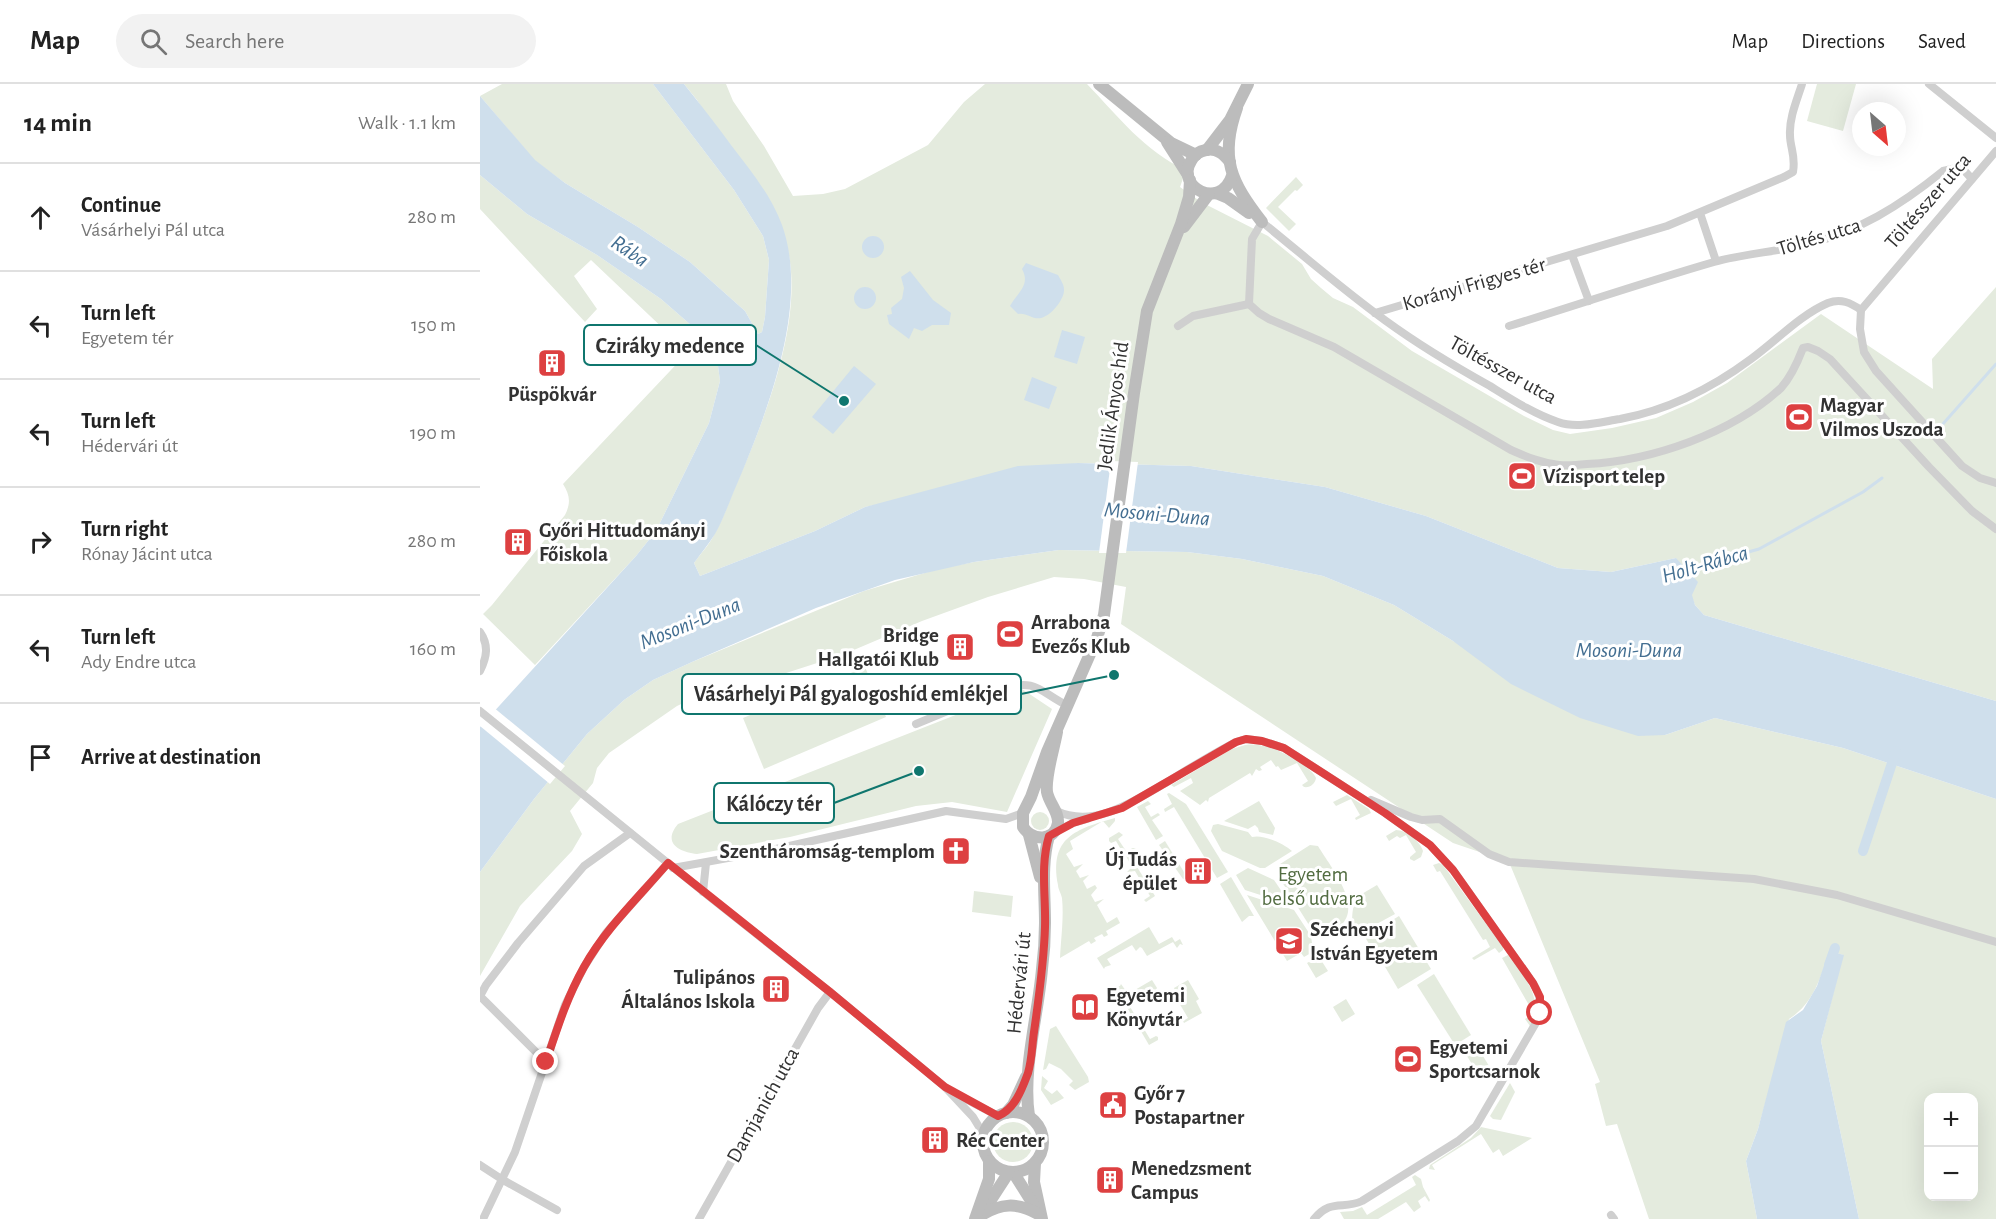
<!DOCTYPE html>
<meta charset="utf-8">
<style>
body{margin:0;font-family:"Alegreya Sans",sans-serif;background:#f2f2f2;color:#222}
.controls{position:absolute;right:18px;bottom:18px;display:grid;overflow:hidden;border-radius:12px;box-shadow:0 6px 24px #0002}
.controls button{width:54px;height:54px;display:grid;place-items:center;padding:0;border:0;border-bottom:2px solid #e0e0e0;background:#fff;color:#222;font:30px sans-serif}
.compass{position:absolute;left:1372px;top:18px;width:54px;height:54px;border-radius:50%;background:#fff;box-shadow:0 6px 24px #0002;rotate:152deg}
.stop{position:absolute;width:18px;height:18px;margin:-14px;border:4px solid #dd4041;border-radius:50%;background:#fff}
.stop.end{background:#dd4041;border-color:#fff;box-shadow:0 2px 6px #0008}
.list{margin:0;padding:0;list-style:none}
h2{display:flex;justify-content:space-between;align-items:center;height:78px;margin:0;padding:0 24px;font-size:26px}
h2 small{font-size:20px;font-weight:400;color:#767676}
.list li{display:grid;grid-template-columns:39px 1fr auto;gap:18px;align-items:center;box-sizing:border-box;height:108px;padding:0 24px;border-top:2px solid #e0e0e0}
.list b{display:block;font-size:22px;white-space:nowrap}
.list p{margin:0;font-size:20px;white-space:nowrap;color:#767676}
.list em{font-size:20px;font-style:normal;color:#767676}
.icon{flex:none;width:33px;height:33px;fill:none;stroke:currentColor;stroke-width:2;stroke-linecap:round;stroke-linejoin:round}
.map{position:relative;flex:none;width:1516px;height:1135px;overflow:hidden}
header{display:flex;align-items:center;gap:36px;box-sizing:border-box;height:84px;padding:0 30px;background:#fff;border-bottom:2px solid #e0e0e0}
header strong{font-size:28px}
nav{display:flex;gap:33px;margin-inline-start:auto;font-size:21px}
.search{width:420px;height:54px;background:#f2f2f2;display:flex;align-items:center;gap:15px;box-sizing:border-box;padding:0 21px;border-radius:33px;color:#767676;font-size:22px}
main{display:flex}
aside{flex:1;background:#fff}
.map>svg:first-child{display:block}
.green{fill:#e4ebde;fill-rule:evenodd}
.water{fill:#cfdfec}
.pier{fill:#fff}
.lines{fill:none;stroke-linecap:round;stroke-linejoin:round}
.stream{stroke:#cfdfec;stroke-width:3}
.canal{stroke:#cfdfec;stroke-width:10}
.street{stroke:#cfcfcf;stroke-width:8}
.secondary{stroke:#bcbcbc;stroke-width:12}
.route{stroke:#dd4041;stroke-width:8}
.labels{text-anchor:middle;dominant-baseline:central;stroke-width:6;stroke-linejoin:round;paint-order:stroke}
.street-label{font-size:21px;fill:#323232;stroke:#fff}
.poi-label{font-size:21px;font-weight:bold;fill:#323232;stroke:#fff;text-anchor:start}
.park-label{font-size:21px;fill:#526c41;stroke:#fff}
.water-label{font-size:22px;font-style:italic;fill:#436e91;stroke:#fff}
.leader{fill:none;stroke:#0f766e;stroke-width:2}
.callout-dot{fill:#0f766e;stroke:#fff;stroke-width:2}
.callout{fill:#fff;stroke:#0f766e;stroke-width:2}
.callout-label{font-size:22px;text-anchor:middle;font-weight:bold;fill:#323232}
</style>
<header>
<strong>Map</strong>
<div class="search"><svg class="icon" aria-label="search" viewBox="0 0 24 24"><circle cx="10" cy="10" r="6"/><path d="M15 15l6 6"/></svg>Search here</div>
<nav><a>Map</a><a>Directions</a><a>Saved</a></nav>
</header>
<main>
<aside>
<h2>14 min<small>Walk · 1.1 km</small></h2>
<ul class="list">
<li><svg class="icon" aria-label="ahead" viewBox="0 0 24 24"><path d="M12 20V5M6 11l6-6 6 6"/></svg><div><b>Continue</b><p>Vásárhelyi Pál utca</p></div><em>280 m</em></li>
<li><svg class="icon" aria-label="left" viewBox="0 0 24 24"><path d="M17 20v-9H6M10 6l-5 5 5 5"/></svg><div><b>Turn left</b><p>Egyetem tér</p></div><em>150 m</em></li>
<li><svg class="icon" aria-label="left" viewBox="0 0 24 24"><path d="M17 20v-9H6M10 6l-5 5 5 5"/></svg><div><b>Turn left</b><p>Hédervári út</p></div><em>190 m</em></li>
<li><svg class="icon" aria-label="right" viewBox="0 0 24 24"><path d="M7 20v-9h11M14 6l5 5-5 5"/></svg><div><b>Turn right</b><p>Rónay Jácint utca</p></div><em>280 m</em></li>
<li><svg class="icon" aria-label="left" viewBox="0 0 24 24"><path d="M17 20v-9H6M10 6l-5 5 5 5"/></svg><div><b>Turn left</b><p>Ady Endre utca</p></div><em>160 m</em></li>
<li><svg class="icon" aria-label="arrive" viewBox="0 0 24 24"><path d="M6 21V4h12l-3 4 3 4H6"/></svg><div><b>Arrive at destination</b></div></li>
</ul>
</aside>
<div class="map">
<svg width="1516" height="1135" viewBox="0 0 1516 1135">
<rect width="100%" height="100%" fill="#fff"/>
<!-- green -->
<g class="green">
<polygon points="22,0 173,0 254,106 283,152 289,176 285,233 282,248 278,250 265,227 210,178 158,143 85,99 55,77 0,12"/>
<path d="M204,0H246L253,17L284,62L313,112L343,110L365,105L448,61L484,18L505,0H607C637,31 665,68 706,86L700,103L721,118L788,152L822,180L831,195L841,204L853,214L873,223L932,267L1044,332L1073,346L1090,350L1132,344L1176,334L1213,318L1247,299L1341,230L1453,305L1452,275L1516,203V617L1224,531L1215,521L1196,474L1131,488L1078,484L946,432L845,403L711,382L598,379L385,423L335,447L220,492L214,479C221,469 230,460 235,449C243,435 249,418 255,403C284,338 327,230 306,159L217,16Z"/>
<polygon points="1337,0 1376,0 1363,47 1327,37"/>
<path d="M0,91L47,130L117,171L181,215L212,242L232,269L238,282L240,297L229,339L176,447L156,472L55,581L3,530L12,521L85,431C91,419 90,411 83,400L208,268L111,176L94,192L117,225L105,238L0,125Z"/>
<polygon points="816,93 823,101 817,107 815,106 798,123 816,140 809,147 786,124"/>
<path d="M579,466L707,468L762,475L843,492L914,521L973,557L1185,651L1235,634L1363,664L1516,715V1135H1379L1341,957L1363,871L1350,867C1340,894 1334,919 1309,935L1278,1045L1266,1077L1277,1135H1169L1137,1040L1126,1042L1115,1000L1120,998L1029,778L973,759L641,540L646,503L604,495L574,493L508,513L442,537L362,571L278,598L233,605L197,622L129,669L117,684L113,699L90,727L102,750L92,767L40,822L0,892V788L54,715L107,650L144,616L173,596L212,578L384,507L458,485L494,478ZM1448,1014H1494V1112H1448Z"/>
<polygon points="385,583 406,633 284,685 263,634"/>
<path d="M542,605L572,625L527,728L472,718L436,722L310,753L217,770C199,768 182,759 198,740Z"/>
<path d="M765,661C773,660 781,661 788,663C800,666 832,683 836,694C835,700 830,704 824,703L822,701L828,697L817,679L801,686L798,682L796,683L791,676L780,683L782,686L779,687L776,685L772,692L770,689L729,714L728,718L726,716L720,721L700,707L713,699L711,694L694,703L691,701L752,665Z"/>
<polygon points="689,709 706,720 748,788 737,794 694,723 685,728 684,725 692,720 687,710"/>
<polygon points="867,711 889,725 891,729 876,736 875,734 880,731 871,715 856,722 853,718"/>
<polygon points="668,717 671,720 665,723 671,733 678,729 680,731 672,736 683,752 676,756 657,723"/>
<polygon points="779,717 795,744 793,751 779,748 778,744 775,741 768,745 744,737"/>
<circle cx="560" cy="737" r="9"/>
<path d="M635,734V737L629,744L623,737L590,757L593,765L586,770L594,783L603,780L596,787L600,794L609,791L603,797L607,805L615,801L617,804L611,811L615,818L624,815L617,821L627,839L637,833L640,839L626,847L628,851L624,853L622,850L614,854L616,857L611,860L609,857L580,874C581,854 584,833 582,814C581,809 578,805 578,801C569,753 596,745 635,734Z"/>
<path d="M738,740L768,748L772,753C784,750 804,760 812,767L785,784H780L742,767L731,747L733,741Z"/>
<path d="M916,746C926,746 940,757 943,767L941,773L934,777L930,775V773L936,768L926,751L920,754L917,752L909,757L906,752Z"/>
<polygon points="639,748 643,751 638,755 646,767 653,764 656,765 649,770 675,812 666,818 664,816 670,812 665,803 658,805 662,799 655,787 647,788 652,783 646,772 639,774 643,769 636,757 631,759 629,757 629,754"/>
<polygon points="685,757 707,793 703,795 679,761"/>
<path d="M830,761L838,762C851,784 889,828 854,846C848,849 844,853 837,852L834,849L797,790V782Z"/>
<polygon points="959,779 963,781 1023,863 1023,866 1019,869 1015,864 994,876 992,874 1010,863 1006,855 1003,856 960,787 957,788 953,781"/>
<polygon points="768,784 794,796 811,821 765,806 756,791"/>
<polygon points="751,793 774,832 769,832 762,838 740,800"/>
<path d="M897,801L915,830L882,848L877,849C869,841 873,825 875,814Z"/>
<polygon points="494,807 533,812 531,833 492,828"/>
<polygon points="767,811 814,826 831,852 832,859 831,869 824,873 821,869 807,877"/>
<polygon points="919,832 951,885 918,905 897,869 895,870 885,853"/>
<polygon points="669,843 679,860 692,853 695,858 700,855 703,861 700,860 697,864 693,858 667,872 662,864 660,863 656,867 652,861 627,875 631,881 625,883 624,885 617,874"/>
<path d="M1028,871C1044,893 1065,914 1050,942L1045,935L1054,930L1022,874Z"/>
<polygon points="834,875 841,876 848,887 836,894 827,879"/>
<polygon points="954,890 991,951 975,961 937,901"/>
<polygon points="672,896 677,904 675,907 663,914 660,913 649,921 656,933 661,930 664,931 659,937 662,943 670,940 664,945 670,955 676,952 678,953 678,956 669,961 635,903 640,902 641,900 648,910"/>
<polygon points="708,896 719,915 716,917 722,929 704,939 703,937 708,934 695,912 689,913 696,909 694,904"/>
<polygon points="866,915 875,930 862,938 853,923"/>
<polygon points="576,942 608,993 609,998 595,1006 589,1001 593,997 581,985 569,979 566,985 563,986 570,945"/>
<polygon points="994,957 1012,987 1000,993 982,964"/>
<polygon points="562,992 568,997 564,1004 572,1010 577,1006 584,1014 571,1021 561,1006"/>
<polygon points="1030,999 1035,1008 1021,1036 1013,1035 1010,1032"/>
<circle cx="533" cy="1058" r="20"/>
<polygon points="1001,1043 1052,1054 1023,1072 1019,1065 1013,1069 1001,1050 952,1081 955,1086 949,1085 950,1081 991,1054"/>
<polygon points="935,1091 941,1095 943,1103 950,1116 949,1118 945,1112 938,1117 941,1123 934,1128 926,1118 898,1135 864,1135 860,1128 873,1127 882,1123 887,1131 936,1101 932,1093"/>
</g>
<!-- water -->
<g class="water">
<path d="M173,0H204C220,20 236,40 251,61C270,86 291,111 302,141C330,219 288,327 257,400C250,416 244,434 235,450C229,460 221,469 214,479L220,492L335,447L385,423L538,382L598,379L711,382L845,403L946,432L1078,484L1131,488L1196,474L1218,498L1212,511L1215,521L1224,531L1516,617V715L1363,664L1235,634L1185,651L1158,652L1100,634L1031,600L973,557L914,521L843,492L762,475L707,468L579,466L494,478L415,496L336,524L212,578L173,596L144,616L107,650L54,715L0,788V643L156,472L176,447L229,339L240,297L238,282L232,269L212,242L181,215L117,171L47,130L0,91V12L55,76L85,99L158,143L210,178L265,227L278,250L282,248L285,233L289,176L283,152L254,106Z"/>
<circle cx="393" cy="163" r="11"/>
<path d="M546,179L578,191C580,195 584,200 584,205C585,215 571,232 561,234C553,236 546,228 538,230L530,222C537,209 551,201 542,185Z"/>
<polygon points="430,187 453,216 471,229 469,241 452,241 442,247 434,244 429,255 409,240 407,231 412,230 411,224 422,215 424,204 421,193"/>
<circle cx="385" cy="214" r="11"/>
<polygon points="582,246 605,253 597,280 574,273"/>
<polygon points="374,282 396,300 353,350 332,333"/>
<polygon points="552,293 577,303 569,325 544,316"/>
<polygon points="1349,867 1364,871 1341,957 1379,1135 1277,1135 1266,1077 1278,1045 1306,938 1323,926 1337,902"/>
</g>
<!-- pier -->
<g class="pier">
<polygon points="631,377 658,378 646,469 619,469"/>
<polygon points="13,623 85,682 70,700 0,642 0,638"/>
</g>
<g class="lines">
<!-- stream -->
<g class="stream">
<polyline points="1462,341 1516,280"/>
<polyline points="1204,486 1279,465 1383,408 1402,394"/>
</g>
<!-- canal -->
<g class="canal">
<polyline points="1383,767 1416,667"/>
<polyline points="1349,881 1355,864"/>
</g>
<!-- street -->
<g class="street">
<polyline points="1449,0 1516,54"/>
<polyline points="1220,129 1236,177"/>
<polyline points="1092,171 1109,217"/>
<path d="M1381,226C1371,219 1361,214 1348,219C1320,231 1296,257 1271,275C1232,304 1189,326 1140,335C1121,338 1097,345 1078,338C1054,330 1031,315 1010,302C974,282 939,261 906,237C863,206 823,171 782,138L772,155L769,220L779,229L789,235L854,263L1031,366C1047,373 1061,379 1079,381C1088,382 1098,381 1107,380C1171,377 1253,349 1301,304C1311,293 1318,277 1323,264L1328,263L1338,267L1350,275L1449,383L1492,427L1516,445"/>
<polyline points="1381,226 1380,245 1384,268 1396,287 1482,382 1500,394 1516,399"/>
<polyline points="1381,226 1516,67"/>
<path d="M895,229L1187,142L1304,93L1313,88C1316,72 1310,64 1310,51C1309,34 1317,16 1322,0"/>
<polyline points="698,242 713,232 769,220"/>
<path d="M1029,242C1097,221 1165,198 1234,178C1263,170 1294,168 1324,161C1377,149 1421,121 1463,87L1481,83L1492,95"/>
<path d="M0,548C9,561 7,573 0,587"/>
<polyline points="0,627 231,814 350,908 465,1003 493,1033 504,1051"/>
<path d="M436,640L523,604C558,595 558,607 588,622"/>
<polyline points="891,716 931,733 942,736 960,735 1009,770 1029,778 1274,795 1357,811 1516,858"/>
<path d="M576,727C615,745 654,717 687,698C710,684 732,670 756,658L766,655L782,657L804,664L905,729L950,761L973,786L1053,899C1061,912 1062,923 1057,937L996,1042L978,1057L882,1117C863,1126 851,1114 834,1135"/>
<polyline points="574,748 593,739 607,735"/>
<polyline points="193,784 287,767 466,727 526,735 543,729"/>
<polyline points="223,808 226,779"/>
<polyline points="0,912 6,901 38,859 104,782 150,749"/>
<polyline points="0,912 66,978"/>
<polyline points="478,1011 518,1032"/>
<polyline points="0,1081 23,1096 77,1126"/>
<polyline points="1131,1131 1134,1135"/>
<polyline points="3,1135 35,1068 85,921 104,883 126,849 188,779"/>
<polyline points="219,1135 338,924 350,908"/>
</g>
<!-- secondary -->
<g class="secondary">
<polyline points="619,0 691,59 716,71"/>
<path d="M757,24C739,74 751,98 782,138"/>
<polyline points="687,58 708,91"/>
<polyline points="727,66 750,36 768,0"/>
<path d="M750,78C744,70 737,64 726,66C720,67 714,71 711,77C695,103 740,127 752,92"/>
<polyline points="736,109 748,114 769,129"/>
<polyline points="704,143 729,110"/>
<path d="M577,648C574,665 565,692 567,708C569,719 579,728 578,739C575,758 552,757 543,743V729L551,713L567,668L617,554L624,531L654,309L667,227L701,140L709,113L710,96"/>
<polyline points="549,751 560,793"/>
<circle cx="533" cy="1058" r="30"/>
<polyline points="526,1029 533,1021 546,993"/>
<path d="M549,1032C542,986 558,932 562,885C564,870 565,854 565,839C565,810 561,780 569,752"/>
<polyline points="555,1079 554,1098 562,1135"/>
<polyline points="533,1088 555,1123"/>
<polyline points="505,1125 529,1088"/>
<path d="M500,1132C521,1119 537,1118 558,1130"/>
<polyline points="495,1135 509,1095 509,1077"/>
</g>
</g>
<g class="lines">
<!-- route -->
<path class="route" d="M66,978C77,945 87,913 104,883C125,845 159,813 188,779L350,908L465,1003L518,1032C535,1025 542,1005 548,989C552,976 552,961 554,948C559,913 564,878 565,843C566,812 560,782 569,752L593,739L642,724L756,658L766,655L782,657L804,664L905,729L950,761L973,786L1053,899L1060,913V929"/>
</g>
<!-- icons -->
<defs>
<g id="building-square" transform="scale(1.5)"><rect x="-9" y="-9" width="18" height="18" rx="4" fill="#dd4041" stroke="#fff"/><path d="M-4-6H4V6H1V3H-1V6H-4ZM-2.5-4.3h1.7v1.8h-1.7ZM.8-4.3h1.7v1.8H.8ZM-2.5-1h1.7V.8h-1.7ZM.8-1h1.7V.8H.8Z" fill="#fff"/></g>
<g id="stadium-square" transform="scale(1.5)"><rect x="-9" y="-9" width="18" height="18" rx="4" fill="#dd4041" stroke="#fff"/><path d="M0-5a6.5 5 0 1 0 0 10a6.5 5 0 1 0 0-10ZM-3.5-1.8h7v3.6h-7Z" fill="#fff"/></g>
<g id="church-square" transform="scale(1.5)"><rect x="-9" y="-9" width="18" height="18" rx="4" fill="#dd4041" stroke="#fff"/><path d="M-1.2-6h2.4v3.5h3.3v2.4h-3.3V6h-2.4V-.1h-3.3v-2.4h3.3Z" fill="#fff"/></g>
<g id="university-square" transform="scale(1.5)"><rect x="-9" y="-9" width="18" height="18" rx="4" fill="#dd4041" stroke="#fff"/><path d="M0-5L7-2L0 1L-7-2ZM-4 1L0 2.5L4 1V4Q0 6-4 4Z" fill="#fff"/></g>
<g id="library-square" transform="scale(1.5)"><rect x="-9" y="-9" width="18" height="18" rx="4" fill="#dd4041" stroke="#fff"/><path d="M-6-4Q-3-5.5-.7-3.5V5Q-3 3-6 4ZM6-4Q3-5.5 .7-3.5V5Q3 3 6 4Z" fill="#fff"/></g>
<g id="civic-square" transform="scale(1.5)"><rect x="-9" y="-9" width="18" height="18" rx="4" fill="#dd4041" stroke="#fff"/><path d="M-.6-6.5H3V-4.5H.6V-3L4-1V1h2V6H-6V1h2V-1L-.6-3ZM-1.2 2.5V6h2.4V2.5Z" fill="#fff"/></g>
</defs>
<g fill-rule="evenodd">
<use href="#building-square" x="72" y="279"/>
<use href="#stadium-square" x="1319" y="333"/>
<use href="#stadium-square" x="1042" y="392"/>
<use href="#building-square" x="38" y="458"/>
<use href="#stadium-square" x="530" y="550"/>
<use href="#building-square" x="480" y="563"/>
<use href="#church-square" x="476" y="767"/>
<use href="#building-square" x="718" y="787"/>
<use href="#university-square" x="809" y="857"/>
<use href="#building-square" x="296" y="905"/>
<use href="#library-square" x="605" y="923"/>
<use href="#stadium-square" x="928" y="975"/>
<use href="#civic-square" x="633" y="1021"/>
<use href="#building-square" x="455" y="1056"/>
<use href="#building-square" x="630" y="1096"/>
</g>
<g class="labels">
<!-- street labels -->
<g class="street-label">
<text transform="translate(1448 117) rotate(-49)">Töltésszer utca</text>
<text transform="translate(1339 153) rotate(-17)">Töltés utca</text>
<text transform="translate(994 200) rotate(-16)">Korányi Frigyes tér</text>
<text transform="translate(1023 286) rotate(29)">Töltésszer utca</text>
<text transform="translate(633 322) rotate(-82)">Jedlik Ányos híd</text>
<text transform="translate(539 899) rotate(-84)">Hédervári út</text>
<text transform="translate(283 1021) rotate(-61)">Damjanich utca</text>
</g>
<!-- poi labels -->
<g class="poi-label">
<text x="72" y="310" text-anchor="middle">Püspökvár</text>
<text x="1340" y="321">Magyar<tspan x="1340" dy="24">Vilmos Uszoda</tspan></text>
<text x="1063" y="392">Vízisport telep</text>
<text x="59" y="446">Győri Hittudományi<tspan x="59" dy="24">Főiskola</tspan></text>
<text x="551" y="538">Arrabona<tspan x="551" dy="24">Evezős Klub</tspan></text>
<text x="459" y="551" text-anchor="end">Bridge<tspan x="459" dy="24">Hallgatói Klub</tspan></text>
<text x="455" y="767" text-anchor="end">Szentháromság-templom</text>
<text x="697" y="775" text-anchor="end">Új Tudás<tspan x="697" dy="24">épület</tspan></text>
<text x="830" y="845">Széchenyi<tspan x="830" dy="24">István Egyetem</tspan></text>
<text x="275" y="893" text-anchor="end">Tulipános<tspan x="275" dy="24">Általános Iskola</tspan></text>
<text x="626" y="911">Egyetemi<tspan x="626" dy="24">Könyvtár</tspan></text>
<text x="949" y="963">Egyetemi<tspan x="949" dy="24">Sportcsarnok</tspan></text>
<text x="654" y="1009">Győr 7<tspan x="654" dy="24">Postapartner</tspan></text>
<text x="476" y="1056">Réc Center</text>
<text x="651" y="1084">Menedzsment<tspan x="651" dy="24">Campus</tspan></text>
</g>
<!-- park labels -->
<g class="park-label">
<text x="833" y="790">Egyetem<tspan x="833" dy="24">belső udvara</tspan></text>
</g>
<!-- water labels -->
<g class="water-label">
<text transform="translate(150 167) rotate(34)">Rába</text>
<text transform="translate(677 430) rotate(5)">Mosoni-Duna</text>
<text transform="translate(1225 480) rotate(-16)">Holt-Rábca</text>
<text transform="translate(210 539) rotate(-22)">Mosoni-Duna</text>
<text x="1149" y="566">Mosoni-Duna</text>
</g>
</g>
<!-- callouts -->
<path class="leader" d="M364 317L276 261M634 591L541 610M439 687L354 719"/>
<g class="callout-dot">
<circle cx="364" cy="317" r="6"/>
<circle cx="634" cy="591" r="6"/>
<circle cx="439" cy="687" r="6"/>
</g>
<g class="callout">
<rect x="104" y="241" width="172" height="40" rx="6"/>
<rect x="202" y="590" width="339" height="40" rx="6"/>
<rect x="234" y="699" width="120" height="40" rx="6"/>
</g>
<g class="callout-label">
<text x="190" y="269">Cziráky medence</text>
<text x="371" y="617">Vásárhelyi Pál gyalogoshíd emlékjel</text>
<text x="294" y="727">Kálóczy tér</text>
</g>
</svg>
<div class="controls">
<button>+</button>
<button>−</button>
</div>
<svg class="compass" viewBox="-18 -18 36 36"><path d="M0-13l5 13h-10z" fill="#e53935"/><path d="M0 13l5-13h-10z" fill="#767676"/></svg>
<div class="stop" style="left:1060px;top:929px"></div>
<div class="stop end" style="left:66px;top:978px"></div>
</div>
</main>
